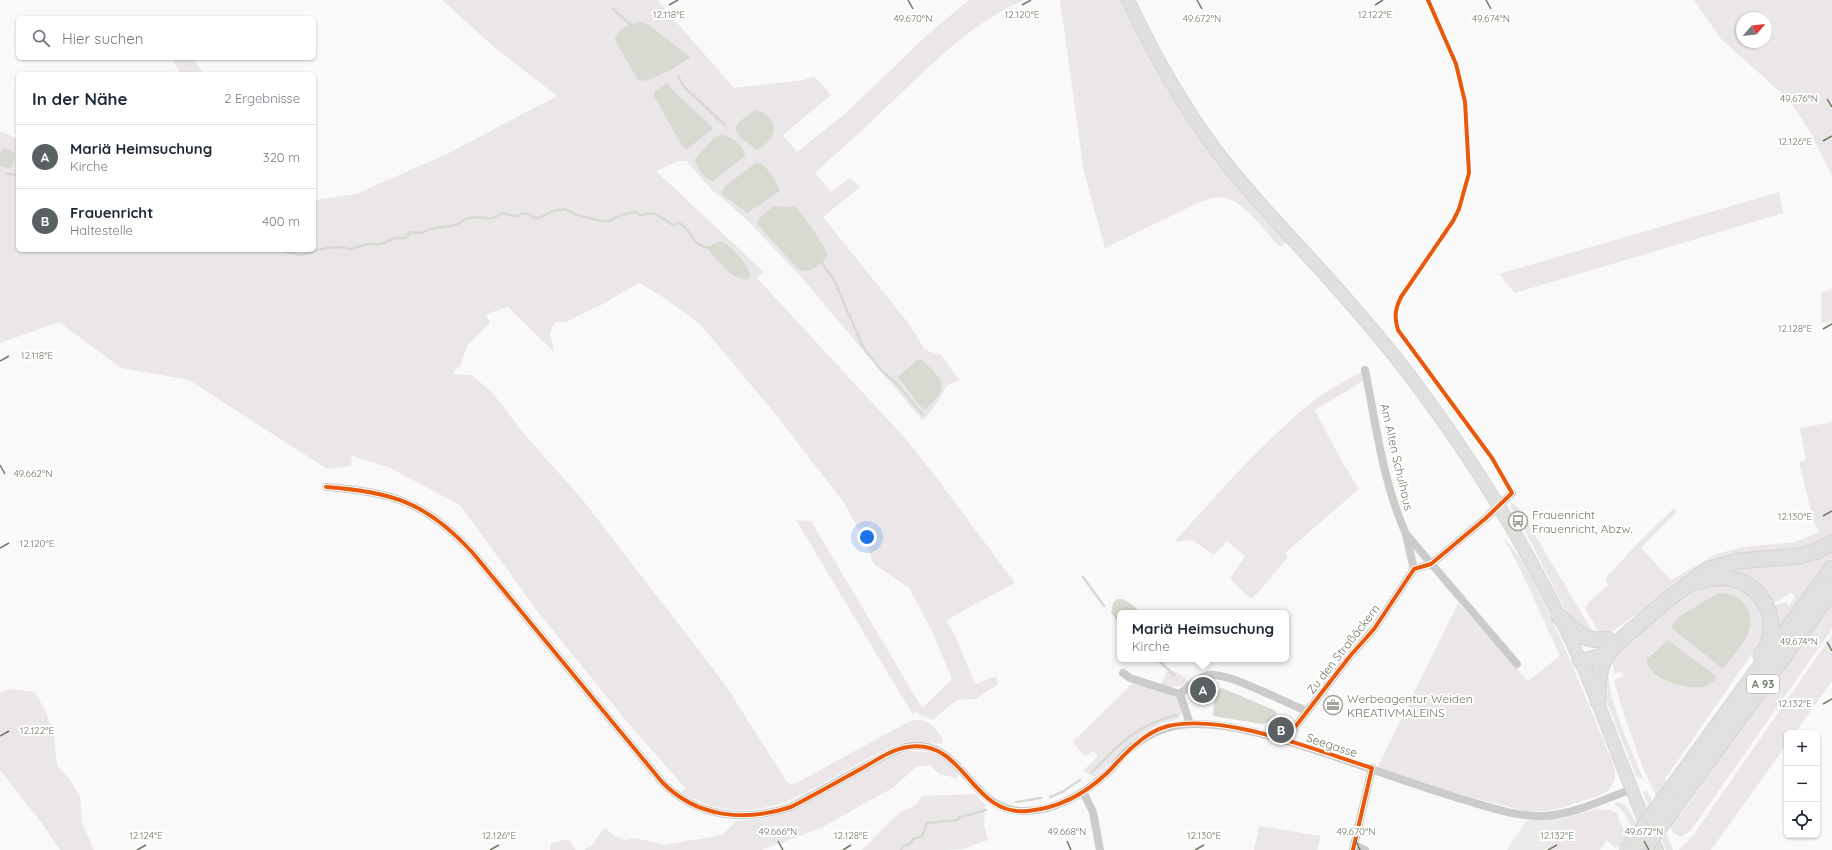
<!DOCTYPE html>
<html lang="de">
<meta charset="utf-8">
<style>
body{margin:0;font-family:Quicksand,sans-serif;background:#f2f2f3;color:#1f2937}
.controls{position:absolute;right:12px;bottom:12px;display:grid;overflow:hidden;border-radius:6px;box-shadow:0 1px 3px #0004}
.controls button{width:36px;height:36px;display:grid;place-items:center;padding:0;border:0;border-bottom:1px solid #e0e1e3;background:#fff;color:#1f2937;font:20px sans-serif}
.compass{position:absolute;left:1736px;top:12px;width:36px;height:36px;border-radius:50%;background:#fff;box-shadow:0 1px 3px #0004;rotate:62deg}
.you{position:absolute;left:867px;top:537px;width:14px;height:14px;margin:-10px;border:3px solid #fff;border-radius:50%;background:#1a73e8;box-shadow:0 0 0 6px #1a73e833}
.badge{display:grid;place-items:center;width:26px;height:26px;border-radius:50%;background:#596163;color:#fff;font-size:13px;font-weight:700}
.pin{position:absolute;translate:-50% -50%;border:2px solid #fff;box-shadow:0 1px 4px #0006}
.popup{position:absolute;left:1117px;top:610px;width:172px;height:52px;box-sizing:border-box;display:grid;place-content:center;border-radius:6px;background:#fff;filter:drop-shadow(0 1px 3px #0005);font-size:13px;white-space:nowrap;color:#747a83}
.popup b{font-size:15px;color:#1f2937}
.popup::after{content:'';position:absolute;left:50%;top:100%;margin-left:-8px;border:8px solid transparent;border-top-color:#fff}
.list{margin:0;padding:0;list-style:none}
h2{display:flex;justify-content:space-between;align-items:center;height:52px;margin:0;padding:0 16px;font-size:17px}
h2 small{font-size:13px;font-weight:400;color:#747a83}
.list li{display:grid;grid-template-columns:26px 1fr auto;gap:12px;align-items:center;box-sizing:border-box;height:64px;padding:0 16px;border-top:1px solid #e0e1e3}
.list b{display:block;font-size:15px;white-space:nowrap}
.list p{margin:0;font-size:13px;white-space:nowrap;color:#747a83}
.list em{font-size:13px;font-style:normal;color:#747a83}
.icon{flex:none;width:22px;height:22px;fill:none;stroke:currentColor;stroke-width:2;stroke-linecap:round;stroke-linejoin:round}
.map{position:relative;flex:none;width:1832px;height:850px;overflow:hidden}
.search{position:absolute;background:#fff;box-shadow:0 1px 3px #0004;left:16px;top:16px;width:300px;height:44px;display:flex;align-items:center;gap:10px;box-sizing:border-box;padding:0 14px;border-radius:6px;color:#747a83;font-size:15px}
.panel{position:absolute;background:#fff;box-shadow:0 1px 3px #0004;left:16px;top:72px;width:300px;height:180px;border-radius:6px}
.map>svg:first-child{display:block}
.built{fill:#ebebe9}
.green{fill:#ebe7e9;fill-rule:evenodd}
.water{fill:#d7dad0}
.lines{fill:none;stroke-linecap:round;stroke-linejoin:round}
.stream{stroke:#d7dad0;stroke-width:2.5}
.secondary-casing{stroke:#d5d6d4;stroke-width:14}
.highway-casing{stroke:#d4d4d3;stroke-width:17}
.street{stroke:#cbccca;stroke-width:8}
.secondary{stroke:#e0e0df;stroke-width:12}
.highway{stroke:#e0e0df;stroke-width:15}
.highway-bridge-casing{stroke:#d4d4d3;stroke-width:17;stroke-linecap:butt}
.highway-bridge{stroke:#e0e0df;stroke-width:15}
.cycleway-casing{stroke:#fff;stroke-width:6}
.cycleway{stroke:#e8590c;stroke-width:4}
.ticks{fill:none;stroke:#6f7a63;stroke-width:1.5}
.labels{text-anchor:middle;dominant-baseline:central;stroke-width:4;stroke-linejoin:round;paint-order:stroke}
.shield{fill:#fff;stroke:#9aa292;stroke-width:1}
.shield-label{font-size:11px;font-weight:bold;fill:#6f7a63}
.street-label{font-size:12px;fill:#6f7a63;stroke:#fff}
.poi-label{font-size:12px;fill:#6f7a63;stroke:#fff;text-anchor:start}
.ticks-label{font-size:10px;text-anchor:middle;fill:#6f7a63;stroke:#fff;stroke-width:4;stroke-linejoin:round;paint-order:stroke}
</style>
<div class="map">
<svg width="1832" height="850" viewBox="0 0 1832 850">
<rect width="100%" height="100%" fill="#f9f9f9"/>
<!-- built -->
<polygon class="built" points="1565,818 1546,844 1550,849 1558,850 1507,850 1527,820"/>
<!-- green -->
<g class="green">
<path d="M442,0H657L734,88L804,80L814,76L831,95L783,135L797,152L847,112L927,35L969,0H1024C972,22 932,64 891,103C866,127 840,150 815,173L831,192L850,178L860,187L823,217L909,324L925,350L941,355L959,380L947,385L941,397L923,421L802,278L750,223L720,196L714,192L686,161H678L656,171L764,272L757,278L904,437L933,473L1015,583L946,620L956,638L975,684L996,676L998,684L976,699L957,700L932,720L916,712L913,715L796,520L811,521L922,708L952,679L932,631L909,588L874,564L865,541L844,503L777,416L700,324L660,295L639,283L603,304L565,322H555L550,333L554,352L508,307L486,314L490,323L467,346L461,364L452,374L471,375L491,391L525,435L582,499L724,683L787,782L791,784L796,783L910,721C929,717 934,726 943,740L942,744C929,743 914,740 902,743C887,747 874,756 860,763C798,796 752,833 682,793L685,788L628,723L538,612L460,505L388,467L352,456L351,466L327,469L189,380L121,368L59,322L0,343V131L18,139V250H314V200L356,194L445,155L557,96L494,47ZM720,241L730,248L744,263L728,270L720,265L712,245Z"/>
<path d="M1060,0H1122C1142,42 1162,84 1189,123C1218,165 1254,203 1288,241L1280,247C1266,233 1244,201 1225,198C1216,196 1208,199 1200,202L1105,248L1084,172Z"/>
<path d="M1694,0H1832V176L1810,132L1790,101L1721,39ZM1742,18H1766V42H1742Z"/>
<polygon points="171,58 193,58 204,74 181,74"/>
<polygon points="1779,192 1783,213 1515,293 1499,274"/>
<polygon points="1832,288 1832,321 1822,323 1821,293"/>
<path d="M1365,370L1367,379L1315,410L1341,460L1359,489L1285,553L1288,557L1256,595L1251,599L1230,579L1245,556L1227,541L1214,555L1192,540L1174,542C1216,496 1258,447 1306,407C1323,392 1345,381 1365,370Z"/>
<polygon points="1832,422 1832,537 1823,543 1684,580 1616,629 1601,637 1585,608 1589,602 1608,585 1605,579 1637,544 1674,508 1677,512 1641,548 1671,580 1716,554 1743,547 1795,542 1819,532 1813,520 1799,462 1806,460 1800,428"/>
<polygon points="1513,503 1518,507 1596,637 1569,617 1518,517 1510,507"/>
<path d="M1503,537C1526,562 1540,594 1554,624C1575,671 1595,720 1615,768V779L1611,786L1608,791L1598,796L1557,809L1539,811H1524L1375,772L1458,603L1528,681L1560,656L1521,571Z"/>
<polygon points="1832,548 1832,557 1772,639 1772,606 1786,602 1789,606 1795,597 1795,595 1790,593 1778,601 1772,602 1718,571"/>
<path d="M1704,583L1740,586C1762,608 1767,612 1761,645H1758L1665,779L1681,815L1735,736L1832,602V629L1701,816L1690,831L1681,837L1673,833L1643,768L1624,715L1614,680L1623,676L1621,671L1614,674L1612,659L1617,649L1689,592ZM1742,601C1763,631 1741,645 1723,669L1671,628V626ZM1667,640L1702,687L1674,683L1649,656Z"/>
<polygon points="1832,635 1832,681 1795,733 1787,733 1787,744 1711,850 1679,850 1695,833 1710,811"/>
<path d="M1608,667C1609,705 1628,741 1642,776L1641,779L1636,776L1604,695L1603,688Z"/>
<path d="M1168,669L1181,674L1189,682C1182,689 1170,686 1160,685Z"/>
<polygon points="1134,682 1177,697 1182,709 1180,718 1162,723 1141,735 1096,776 1092,776 1083,771 1098,756 1094,751 1084,756 1073,742"/>
<polygon points="12,689 35,692 46,712 54,735 57,765 70,780 80,797 82,823 94,850 60,850 41,822 0,770 0,692"/>
<path d="M908,751C935,752 942,752 959,775L956,778L939,774L930,765L916,767L894,787L821,828L761,850H584L592,845L604,828L615,836L624,840L636,838L664,845L722,835L736,821L768,818L803,804L889,757Z"/>
<polygon points="1646,790 1650,796 1673,850 1666,850 1643,792"/>
<polygon points="975,794 985,805 984,826 988,840 962,849 946,850 862,850 899,813 916,805 922,796"/>
<path d="M1616,802C1632,802 1641,836 1646,850H1639C1634,836 1629,812 1615,805Z"/>
<polygon points="1596,809 1610,810 1616,812 1633,850 1619,850 1617,846 1615,848 1607,840 1600,850 1558,850 1546,847 1546,844 1548,840 1565,818"/>
<polygon points="1259,826 1321,836 1317,850 1254,850"/>
<polygon points="568,839 576,850 550,850 551,843"/>
</g>
<!-- water -->
<g class="water">
<path d="M640,21L649,25L690,57C683,64 646,85 638,80L615,40C616,29 631,24 640,21Z"/>
<polygon points="667,83 677,94 711,126 712,129 709,132 687,149 682,146 654,96 655,91"/>
<path d="M755,110C760,111 765,113 769,117C780,130 770,143 757,150L740,137L735,128L740,121Z"/>
<path d="M720,135C731,135 744,146 745,156L713,181C703,179 698,168 694,160L713,139Z"/>
<polygon points="4,149 9,149 15,154 13,164 9,169 0,166 0,153"/>
<path d="M756,163H760C770,170 776,181 780,191L747,213L723,195L722,192L725,186Z"/>
<path d="M793,205C800,210 826,247 828,255C822,265 808,275 798,269L757,224L759,218L773,206L791,207Z"/>
<path d="M720,241C730,243 748,265 750,274L748,279C735,282 714,260 709,249L712,245Z"/>
<path d="M917,360H922C945,382 951,386 925,410L920,406L898,377Z"/>
<path d="M1718,593C1728,593 1738,595 1745,605C1762,630 1737,650 1723,669L1671,628L1677,618Z"/>
<path d="M1117,599H1122C1128,602 1137,606 1139,613H1120V624L1111,613L1113,603Z"/>
<path d="M1667,640L1715,675L1716,679C1713,682 1707,686 1703,687C1687,690 1646,679 1647,659Z"/>
<polygon points="1222,688 1274,710 1277,713 1274,720 1262,724 1213,716 1214,703 1219,689"/>
</g>
<g class="lines">
<!-- stream -->
<g class="stream">
<polyline points="613,9 630,24"/>
<polyline points="678,76 684,87 725,125"/>
<polyline points="6,174 18,175"/>
<path d="M278,250L301,255L325,248L342,247L350,249L368,244H381L395,238H405L411,232L422,233L430,229L457,225L465,219L477,217L491,219L503,213C510,215 517,219 522,213L529,214L534,218L541,217L553,211L565,209L577,215L602,221H609L624,214L636,212L641,215L654,213L673,225L679,223C693,229 687,244 709,248"/>
<polyline points="822,263 834,280 863,347 882,371 898,385 922,414"/>
<polyline points="1083,577 1104,606"/>
<polyline points="1157,659 1174,675"/>
<path d="M1092,772C1120,743 1137,725 1177,715"/>
<polyline points="1050,797 1062,792 1080,780"/>
<polyline points="1016,802 1041,798"/>
<polyline points="901,850 903,846 910,844 913,839 922,836 927,823 957,820 960,817 986,810"/>
</g>
<!-- secondary casing -->
<g class="secondary-casing">
<path id="secondary" d="M1128,0C1153,53 1180,102 1215,149C1249,194 1290,236 1328,278C1361,315 1393,352 1422,392C1484,476 1538,566 1581,662C1608,724 1629,788 1657,850"/>
</g>
<!-- highway casing -->
<g class="highway-casing">
<g id="highway">
<path d="M1698,582C1707,579 1716,577 1726,578C1757,581 1778,611 1769,641C1768,646 1764,651 1761,655"/>
<path d="M1559,616C1576,631 1583,643 1607,639"/>
<polyline points="1580,660 1588,660 1602,656 1666,601 1702,574 1710,569 1738,561 1799,556 1817,551 1832,543"/>
<path d="M1598,701C1597,682 1599,665 1611,650"/>
<polyline points="1670,791 1832,568"/>
<polyline points="1676,805 1832,590"/>
</g>
</g>
<!-- street -->
<g class="street">
<path d="M1365,370C1376,424 1383,483 1406,534L1517,664"/>
<path d="M326,487C392,492 426,502 472,552L662,782C697,818 745,822 791,807C815,794 840,780 864,767C877,760 892,750 906,747C964,735 968,814 1027,811C1057,810 1083,794 1105,775C1112,769 1118,761 1124,754C1145,735 1166,724 1195,724C1235,724 1274,737 1312,749C1361,765 1409,783 1458,798C1486,806 1514,817 1543,816C1574,815 1604,799 1632,789"/>
<polyline points="1406,535 1414,569"/>
<polyline points="1414,569 1431,564 1486,518 1512,493"/>
<polyline points="1123,673 1130,678 1180,694"/>
<path d="M1190,724L1180,694C1188,687 1197,678 1208,675C1227,671 1285,703 1307,711"/>
<polyline points="1285,740 1350,656 1374,629 1414,569"/>
<polyline points="1083,792 1093,812 1100,850"/>
<polyline points="1354,845 1365,850"/>
<polyline points="1353,850 1372,768"/>
</g>
<!-- secondary -->
<use href="#secondary" class="secondary"/>
<!-- highway -->
<use href="#highway" class="highway"/>
<!-- highway-bridge casing -->
<g class="highway-bridge-casing">
<g id="highway-bridge">
<polyline points="1627,850 1670,791"/>
<polyline points="1643,850 1676,805"/>
</g>
</g>
<!-- highway-bridge -->
<use href="#highway-bridge" class="highway-bridge"/>
<!-- cycleway casing -->
<g class="cycleway-casing">
<g id="cycleway">
<path d="M326,487C392,492 426,502 472,552L662,782C697,818 745,822 791,807C816,794 841,780 866,766C878,759 893,749 908,747C966,738 970,817 1028,811C1058,808 1085,794 1107,773C1116,764 1124,754 1135,745C1144,737 1156,729 1168,726C1226,713 1317,751 1372,768L1353,850"/>
<path d="M1285,740L1350,656L1374,629L1414,569L1431,564L1486,518L1512,493L1492,458L1398,330C1394,317 1395,309 1401,297L1453,221L1459,209L1469,173L1465,102L1456,64L1428,0"/>
</g>
</g>
<!-- cycleway -->
<use href="#cycleway" class="cycleway"/>
</g>
<!-- ticks -->
<path class="ticks" d="M908,0L913,9M1197,0L1202,9M1486,0L1491,9M669,5L678,0M1022,5L1031,0M1375,5L1383,0M1827,99L1832,107M1823,141L1832,136M1823,329L1832,324M0,361L9,356M0,465L5,474M1823,516L1832,511M0,548L9,543M1827,642L1832,651M1823,704L1832,699M0,736L9,731M778,841L783,850M1067,841L1071,850M1356,841L1360,850M1644,841L1649,850M137,850L146,845M490,850L499,845M843,850L851,845M1195,850L1204,845M1548,850L1557,845"/>
<!-- icons -->
<defs>
<g id="bus-ring" transform="scale(1)"><circle r="9.5" fill="#fff" stroke="#9fa698" stroke-width="1.5"/><path d="M-5-6H5V4H4V6H2V4H-2V6H-4V4H-5ZM-3.5-4V0h7V-4ZM-3.5 1.2v1.5H-2V1.2ZM2 1.2v1.5H3.5V1.2Z" fill="#9fa698"/></g>
<g id="office-ring" transform="scale(1)"><circle r="9.5" fill="#fff" stroke="#9fa698" stroke-width="1.5"/><path d="M-6-3h4V-5.5h4V-3h4V5H-6ZM-1-4.5V-3h2v-1.5ZM-6 0V1H6V0Z" fill="#9fa698"/></g>
</defs>
<g fill-rule="evenodd">
<use href="#bus-ring" x="1518" y="521"/>
<use href="#office-ring" x="1333" y="705"/>
</g>
<g class="labels">
<!-- shield labels -->
<rect class="shield" x="1747" y="675" width="32" height="18" rx="3"/>
<g class="shield-label">
<text x="1763" y="684">A 93</text>
</g>
<!-- street labels -->
<g class="street-label">
<text transform="translate(1397 457) rotate(77)">Am Alten Schulhaus</text>
<text transform="translate(1343 649) rotate(-52)">Zu den Straßäckern</text>
<text transform="translate(1332 745) rotate(18)">Seegasse</text>
</g>
<!-- poi labels -->
<g class="poi-label">
<text x="1532" y="514">Frauenricht<tspan x="1532" dy="14">Frauenricht, Abzw.</tspan></text>
<text x="1347" y="698">Werbeagentur Weiden<tspan x="1347" dy="14">KREATIVMALEINS</tspan></text>
</g>
</g>
<g class="ticks-label">
<text x="669" y="18">12.118°E</text>
<text x="1022" y="18">12.120°E</text>
<text x="1375" y="18">12.122°E</text>
<text x="913" y="22">49.670°N</text>
<text x="1202" y="22">49.672°N</text>
<text x="1491" y="22">49.674°N</text>
<text x="1799" y="102">49.676°N</text>
<text x="1795" y="145">12.126°E</text>
<text x="1795" y="332">12.128°E</text>
<text x="37" y="359">12.118°E</text>
<text x="33" y="477">49.662°N</text>
<text x="1795" y="520">12.130°E</text>
<text x="37" y="547">12.120°E</text>
<text x="1799" y="645">49.674°N</text>
<text x="1795" y="707">12.132°E</text>
<text x="37" y="734">12.122°E</text>
<text x="778" y="835">49.666°N</text>
<text x="1067" y="835">49.668°N</text>
<text x="1356" y="835">49.670°N</text>
<text x="1644" y="835">49.672°N</text>
<text x="146" y="839">12.124°E</text>
<text x="499" y="839">12.126°E</text>
<text x="851" y="839">12.128°E</text>
<text x="1204" y="839">12.130°E</text>
<text x="1557" y="839">12.132°E</text>
</g>
</svg>
<div class="controls">
<button>+</button>
<button>−</button>
<button><svg class="icon" aria-label="locate" viewBox="0 0 24 24"><circle cx="12" cy="12" r="6"/><path d="M12 2v4M12 18v4M2 12h4M18 12h4"/></svg></button>
</div>
<svg class="compass" viewBox="-18 -18 36 36"><path d="M0-13l5 13h-10z" fill="#e53935"/><path d="M0 13l5-13h-10z" fill="#747a83"/></svg>
<div class="you"></div>
<div class="pin badge" style="left:1203px;top:690px">A</div>
<div class="popup"><b>Mariä Heimsuchung</b>Kirche</div>
<div class="pin badge" style="left:1281px;top:730px">B</div>
<div class="search"><svg class="icon" aria-label="search" viewBox="0 0 24 24"><circle cx="10" cy="10" r="6"/><path d="M15 15l6 6"/></svg>Hier suchen</div>
<section class="panel">
<h2>In der Nähe<small>2 Ergebnisse</small></h2>
<ul class="list">
<li><span class="badge">A</span><div><b>Mariä Heimsuchung</b><p>Kirche</p></div><em>320 m</em></li>
<li><span class="badge">B</span><div><b>Frauenricht</b><p>Haltestelle</p></div><em>400 m</em></li>
</ul>
</section>
</div>
